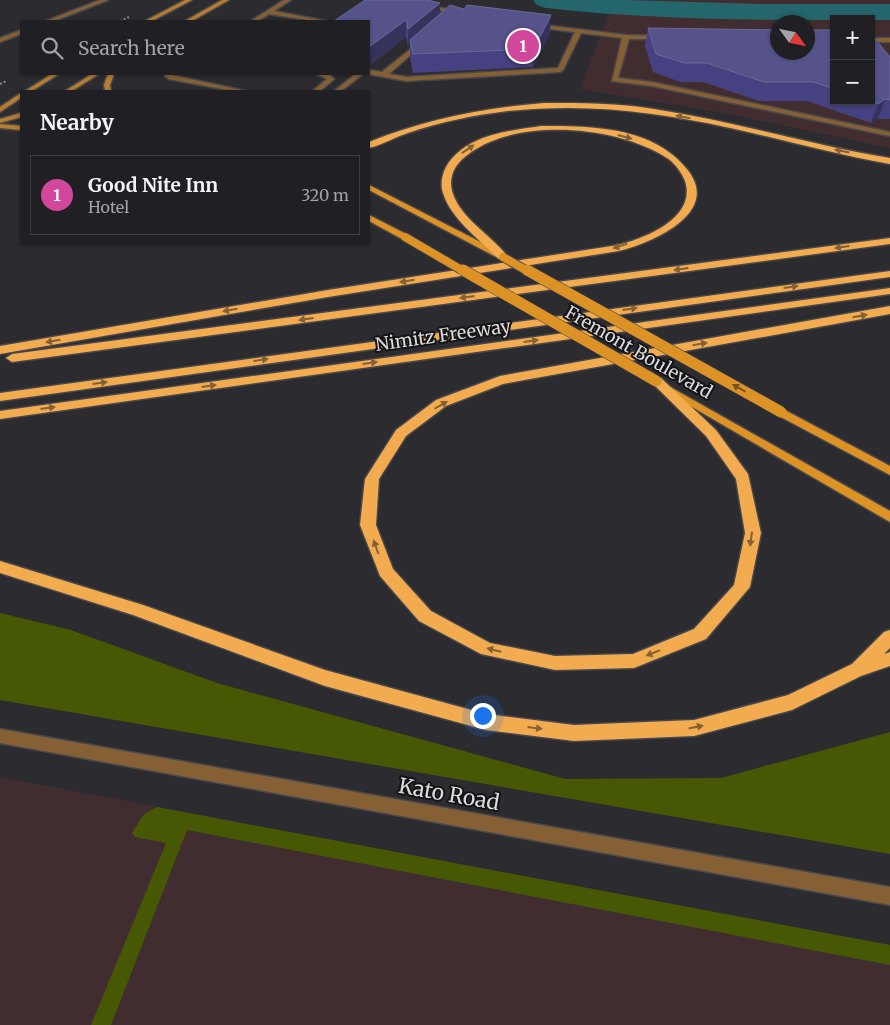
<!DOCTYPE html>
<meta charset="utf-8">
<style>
body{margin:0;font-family:Merriweather,serif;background:#28282c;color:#f1f3f6}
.controls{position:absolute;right:15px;top:15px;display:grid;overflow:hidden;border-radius:0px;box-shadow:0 1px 4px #0004}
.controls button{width:45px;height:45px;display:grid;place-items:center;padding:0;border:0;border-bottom:1px solid #3d3e41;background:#202024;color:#f1f3f6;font:25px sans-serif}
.compass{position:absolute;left:770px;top:15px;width:45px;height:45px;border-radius:50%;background:#202024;box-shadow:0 1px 4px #0004;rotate:123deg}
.you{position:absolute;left:482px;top:715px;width:18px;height:18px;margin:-12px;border:4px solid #fff;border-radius:50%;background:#1a73e8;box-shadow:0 0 0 8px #1a73e833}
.badge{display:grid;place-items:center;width:32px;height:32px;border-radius:50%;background:#86bbfb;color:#fff;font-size:16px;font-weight:700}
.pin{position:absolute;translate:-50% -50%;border:2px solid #fff;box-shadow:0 1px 5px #0006}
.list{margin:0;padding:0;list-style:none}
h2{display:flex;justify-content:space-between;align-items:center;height:65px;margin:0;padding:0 20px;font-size:21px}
h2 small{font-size:16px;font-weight:400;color:#a2a3a6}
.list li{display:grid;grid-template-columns:32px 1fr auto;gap:15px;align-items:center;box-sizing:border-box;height:80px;margin:0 10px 10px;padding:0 10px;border:1px solid #3d3e41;border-radius:0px}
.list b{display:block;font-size:19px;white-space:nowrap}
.list p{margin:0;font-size:16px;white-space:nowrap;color:#a2a3a6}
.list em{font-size:16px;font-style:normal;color:#a2a3a6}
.icon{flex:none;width:28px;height:28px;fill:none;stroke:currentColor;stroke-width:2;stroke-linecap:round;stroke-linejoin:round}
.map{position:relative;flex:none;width:890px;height:1025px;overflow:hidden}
.search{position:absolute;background:#202024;box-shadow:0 1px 4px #0004;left:20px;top:20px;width:350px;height:55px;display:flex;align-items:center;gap:12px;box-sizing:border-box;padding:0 18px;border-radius:0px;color:#a2a3a6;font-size:19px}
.panel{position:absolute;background:#202024;box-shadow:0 1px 4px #0004;left:20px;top:90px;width:350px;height:155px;border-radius:0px}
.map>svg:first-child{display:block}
.industrial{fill:#412d30;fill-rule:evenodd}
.green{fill:#475804}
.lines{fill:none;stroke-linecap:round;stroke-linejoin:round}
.river{fill:#24666b;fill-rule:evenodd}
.lane-casing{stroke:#47474c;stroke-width:3}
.street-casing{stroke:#47474c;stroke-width:3}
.secondary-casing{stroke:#47474c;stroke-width:3}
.primary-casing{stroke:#47474c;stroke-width:3}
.highway-casing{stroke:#47474c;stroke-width:3}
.path{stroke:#8a8a8e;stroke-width:2;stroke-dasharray:2 2;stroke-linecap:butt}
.lane{fill:#846034;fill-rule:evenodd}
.street{fill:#846034;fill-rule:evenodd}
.secondary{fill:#b67c30;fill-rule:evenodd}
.primary{fill:#dc9225;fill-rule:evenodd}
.highway{fill:#f3ab4f;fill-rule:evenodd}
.primary-bridge-far1-casing{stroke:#47474c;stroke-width:10;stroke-linecap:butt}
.primary-bridge-casing{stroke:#47474c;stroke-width:12;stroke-linecap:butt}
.primary-bridge-far1{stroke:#dc9225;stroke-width:8}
.primary-bridge{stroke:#dc9225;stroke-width:11}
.wall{fill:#464281}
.shaded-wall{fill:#35325c}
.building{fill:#56538b;stroke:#6b6898}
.oneway{fill:#846032}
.oneway2{fill:#78531e}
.labels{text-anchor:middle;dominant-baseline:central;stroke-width:4;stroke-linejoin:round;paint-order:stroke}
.street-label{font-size:18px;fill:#dadadd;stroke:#141416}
.near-street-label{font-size:21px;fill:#dadadd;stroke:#141416}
</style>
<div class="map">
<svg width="890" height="1025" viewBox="0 0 890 1025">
<rect width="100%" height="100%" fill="#2b2b30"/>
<!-- industrial -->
<g class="industrial">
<path d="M614,0H890V148L724,113L580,89ZM834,19H871V101H834ZM778,22H808V52H778Z"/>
<polygon points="0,777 890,945 890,1025 0,1025"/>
</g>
<!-- green -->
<g class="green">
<polygon points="0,613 71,630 217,683 565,779 721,778 890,732 890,854 0,700"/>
<polygon points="157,807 890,945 890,965 187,830 111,1025 91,1025 166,843 135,837 132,833 144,814"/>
</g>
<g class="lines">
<!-- river -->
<path class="river" d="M533,0H625L760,4H890V20C778,20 660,21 546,8L537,5Z"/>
<!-- lane casing -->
<g class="lane-casing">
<g id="lane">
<polygon points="100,0 108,0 54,21 46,21"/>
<polygon points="284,0 291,0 274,11 326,21 314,21 269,14 258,21 251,21"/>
<polygon points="396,0 407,0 464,13 461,15"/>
<polygon points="535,24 626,35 665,36 665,38 663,39 629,39 618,78 652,82 890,132 890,136 652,86 612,81 622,38 581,33 563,70 560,72 406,81 368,74 369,70 382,72 422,40 425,42 424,43 389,74 406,77 558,68 575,32 533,27"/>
<polygon points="21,30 21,34 0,42 0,38"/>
<rect x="871" y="38" width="19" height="4"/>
<polygon points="165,74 171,74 171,75 246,91 233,91 169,79 165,76"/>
<polygon points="316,74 329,74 334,79 320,91 313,91 327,79"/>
<polygon points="356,74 363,74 341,91 334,91"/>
</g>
</g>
<!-- street casing -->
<g class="street-casing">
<polygon id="street" points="0,729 890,887 890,905 0,743"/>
</g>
<!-- secondary casing -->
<g class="secondary-casing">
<g id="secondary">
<polygon points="185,0 192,0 152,21 145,21"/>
<polygon points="222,0 229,0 192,21 185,21"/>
<polygon points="52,74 59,74 32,91 25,91"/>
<polygon points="92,74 99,74 72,91 65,91"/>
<polygon points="108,74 114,74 110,85 111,91 105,91 104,85"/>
<polygon points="21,93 21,98 0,112 0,107"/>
<polygon points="21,113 21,117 0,123 0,119"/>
<polygon points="0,124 21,126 21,130 0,128"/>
</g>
</g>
<!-- primary casing -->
<g class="primary-casing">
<g id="primary">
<polygon points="369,185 506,255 508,257 503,260 500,259 369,190"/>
<polygon points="369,215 408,235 409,237 405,240 402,239 369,221"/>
<polygon points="665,384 890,511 890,522 661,389 660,387 661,385"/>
<polygon points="781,408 890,466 890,475 777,415 775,412 777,409"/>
</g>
</g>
<!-- highway casing -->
<g class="highway-casing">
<g id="highway">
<path d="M544,103C581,103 618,103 654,109C734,121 811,145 890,158V164C810,150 732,124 652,114C605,107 556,106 508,111C474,115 440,122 408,133C395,137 382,145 369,148V142C426,119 483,108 544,103Z"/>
<path d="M541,126C577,126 616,126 650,141C665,148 676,156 686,168C724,212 652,243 619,251L328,297L0,354V346L328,290L618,245C645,238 697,218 685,181C682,173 674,162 667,158C618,126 519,117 470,153C457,162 448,174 452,191C460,219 492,235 508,257L503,260L499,259C480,240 451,219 443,193C440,184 442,175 446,167C465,135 507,131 541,126Z"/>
<polygon points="890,238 890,244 12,362 6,358 12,354"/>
<polygon points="890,271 890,277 0,401 0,393"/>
<polygon points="890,288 890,294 0,419 0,411"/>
<polygon points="890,306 890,314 503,384 446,406 406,436 379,479 376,525 393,569 431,611 490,643 555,656 633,654 694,629 734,585 745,533 736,479 706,436 650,381 656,377 661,378 716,430 748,474 761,533 750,587 706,639 634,668 555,670 481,654 419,621 380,576 360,525 365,479 396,430 436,400 500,376"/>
<polygon points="0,561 143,605 325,670 486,714 574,725 694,720 788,695 852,664 884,632 890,630 890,648 884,654 890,652 890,666 861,676 792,710 694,736 574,741 486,730 325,686 133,615 0,573"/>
</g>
</g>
<!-- path -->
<g class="path">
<polyline points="120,21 129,17"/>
<polyline points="0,84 7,81"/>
</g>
<!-- lane -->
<use href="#lane" class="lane"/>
<!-- street -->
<use href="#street" class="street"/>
<!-- secondary -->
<use href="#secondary" class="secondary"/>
<!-- primary -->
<use href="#primary" class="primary"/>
<!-- highway -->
<use href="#highway" class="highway"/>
<!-- primary-bridge-far1 casing -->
<g class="primary-bridge-far1-casing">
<g id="primary-bridge-far1">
<polyline points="405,237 465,272"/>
<polyline points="503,257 529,272"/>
</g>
</g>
<!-- primary-bridge casing -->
<g class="primary-bridge-casing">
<g id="primary-bridge">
<polyline points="463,270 656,381"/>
<polyline points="527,270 781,412"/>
</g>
</g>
<!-- primary-bridge-far1 -->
<use href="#primary-bridge-far1" class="primary-bridge-far1"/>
<!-- primary-bridge -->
<use href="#primary-bridge" class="primary-bridge"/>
</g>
<!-- wall -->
<g class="wall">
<polygon points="440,14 550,33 533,67 413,73 410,58 410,46 408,47 406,37 369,66 369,21"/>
<polygon points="648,28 834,30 834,101 871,101 890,57 890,119 878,119 871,123 807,101 759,101 703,82 680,82 653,72 645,46"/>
</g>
<!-- shaded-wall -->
<g class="shaded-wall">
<polygon points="440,3 440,20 410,40 410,46 408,47 408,29"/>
<polygon points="551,15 550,33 533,67 534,49"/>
<polygon points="406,20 406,37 369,66 369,47"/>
<polygon points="885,99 878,119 871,123 878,104"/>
</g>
<!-- building -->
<g class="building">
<polygon points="365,0 427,0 440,3 408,29 406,20 369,47 369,21 334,21"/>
<polygon points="450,5 464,9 467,5 551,15 534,49 413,54 410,40"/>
<polygon points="648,28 778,30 778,52 808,52 808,30 834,30 834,89 813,82 764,82 707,63 684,63 656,54"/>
<polygon points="871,34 890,57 890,100 885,99 878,104 870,101 871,101"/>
</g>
<!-- one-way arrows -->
<defs><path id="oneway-solid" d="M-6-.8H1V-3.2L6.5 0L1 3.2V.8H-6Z" transform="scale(1.25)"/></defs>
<g class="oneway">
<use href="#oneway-solid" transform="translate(683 117) rotate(-170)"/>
<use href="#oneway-solid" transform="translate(625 137) rotate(15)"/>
<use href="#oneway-solid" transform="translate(468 149) rotate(-34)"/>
<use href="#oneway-solid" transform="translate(842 151) rotate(-168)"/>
<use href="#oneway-solid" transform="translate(620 246) rotate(163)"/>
<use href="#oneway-solid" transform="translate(842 247) rotate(172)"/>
<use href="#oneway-solid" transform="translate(681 269) rotate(172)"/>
<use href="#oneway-solid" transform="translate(407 281) rotate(171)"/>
<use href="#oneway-solid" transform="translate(791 287) rotate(-8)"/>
<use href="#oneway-solid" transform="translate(467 297) rotate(172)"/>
<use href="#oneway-solid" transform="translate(630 309) rotate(-8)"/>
<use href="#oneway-solid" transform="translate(230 310) rotate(170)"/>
<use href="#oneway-solid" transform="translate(860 316) rotate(-10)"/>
<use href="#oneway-solid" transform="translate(306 319) rotate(172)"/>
<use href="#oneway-solid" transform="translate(53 341) rotate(170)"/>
<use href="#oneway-solid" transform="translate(531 341) rotate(-8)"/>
<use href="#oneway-solid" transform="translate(700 344) rotate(-10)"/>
<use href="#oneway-solid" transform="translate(261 360) rotate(-8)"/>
<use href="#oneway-solid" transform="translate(370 363) rotate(-8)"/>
<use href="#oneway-solid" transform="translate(100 383) rotate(-8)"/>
<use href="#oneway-solid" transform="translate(209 386) rotate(-8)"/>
<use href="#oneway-solid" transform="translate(441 405) rotate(-30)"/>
<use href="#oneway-solid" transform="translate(48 408) rotate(-8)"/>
<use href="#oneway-solid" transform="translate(751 539) rotate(98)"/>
<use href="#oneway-solid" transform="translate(376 547) rotate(-110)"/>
<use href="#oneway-solid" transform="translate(494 650) rotate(-166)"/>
<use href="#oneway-solid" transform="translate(653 653) rotate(158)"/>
<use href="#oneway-solid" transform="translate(696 727) rotate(-11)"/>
<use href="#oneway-solid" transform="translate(535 728) rotate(7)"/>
</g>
<use class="oneway2" href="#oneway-solid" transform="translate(739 388) rotate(-151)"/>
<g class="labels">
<!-- street labels -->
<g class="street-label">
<text transform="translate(443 335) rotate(-8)">Nimitz Freeway</text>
<text transform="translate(639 352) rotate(30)">Fremont Boulevard</text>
</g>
<!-- near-street labels -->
<g class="near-street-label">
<text transform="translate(449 794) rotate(10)">Kato Road</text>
</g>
</g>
</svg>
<div class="controls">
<button>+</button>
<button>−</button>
</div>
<svg class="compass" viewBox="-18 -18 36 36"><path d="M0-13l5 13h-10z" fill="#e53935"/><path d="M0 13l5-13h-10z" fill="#a2a3a6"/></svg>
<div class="you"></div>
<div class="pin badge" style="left:523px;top:46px;background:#d1479c">1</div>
<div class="search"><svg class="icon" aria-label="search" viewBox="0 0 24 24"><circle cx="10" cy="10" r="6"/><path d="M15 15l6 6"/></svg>Search here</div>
<section class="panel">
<h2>Nearby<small></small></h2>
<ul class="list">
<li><span class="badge" style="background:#d1479c">1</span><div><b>Good Nite Inn</b><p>Hotel</p></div><em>320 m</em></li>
</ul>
</section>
</div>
